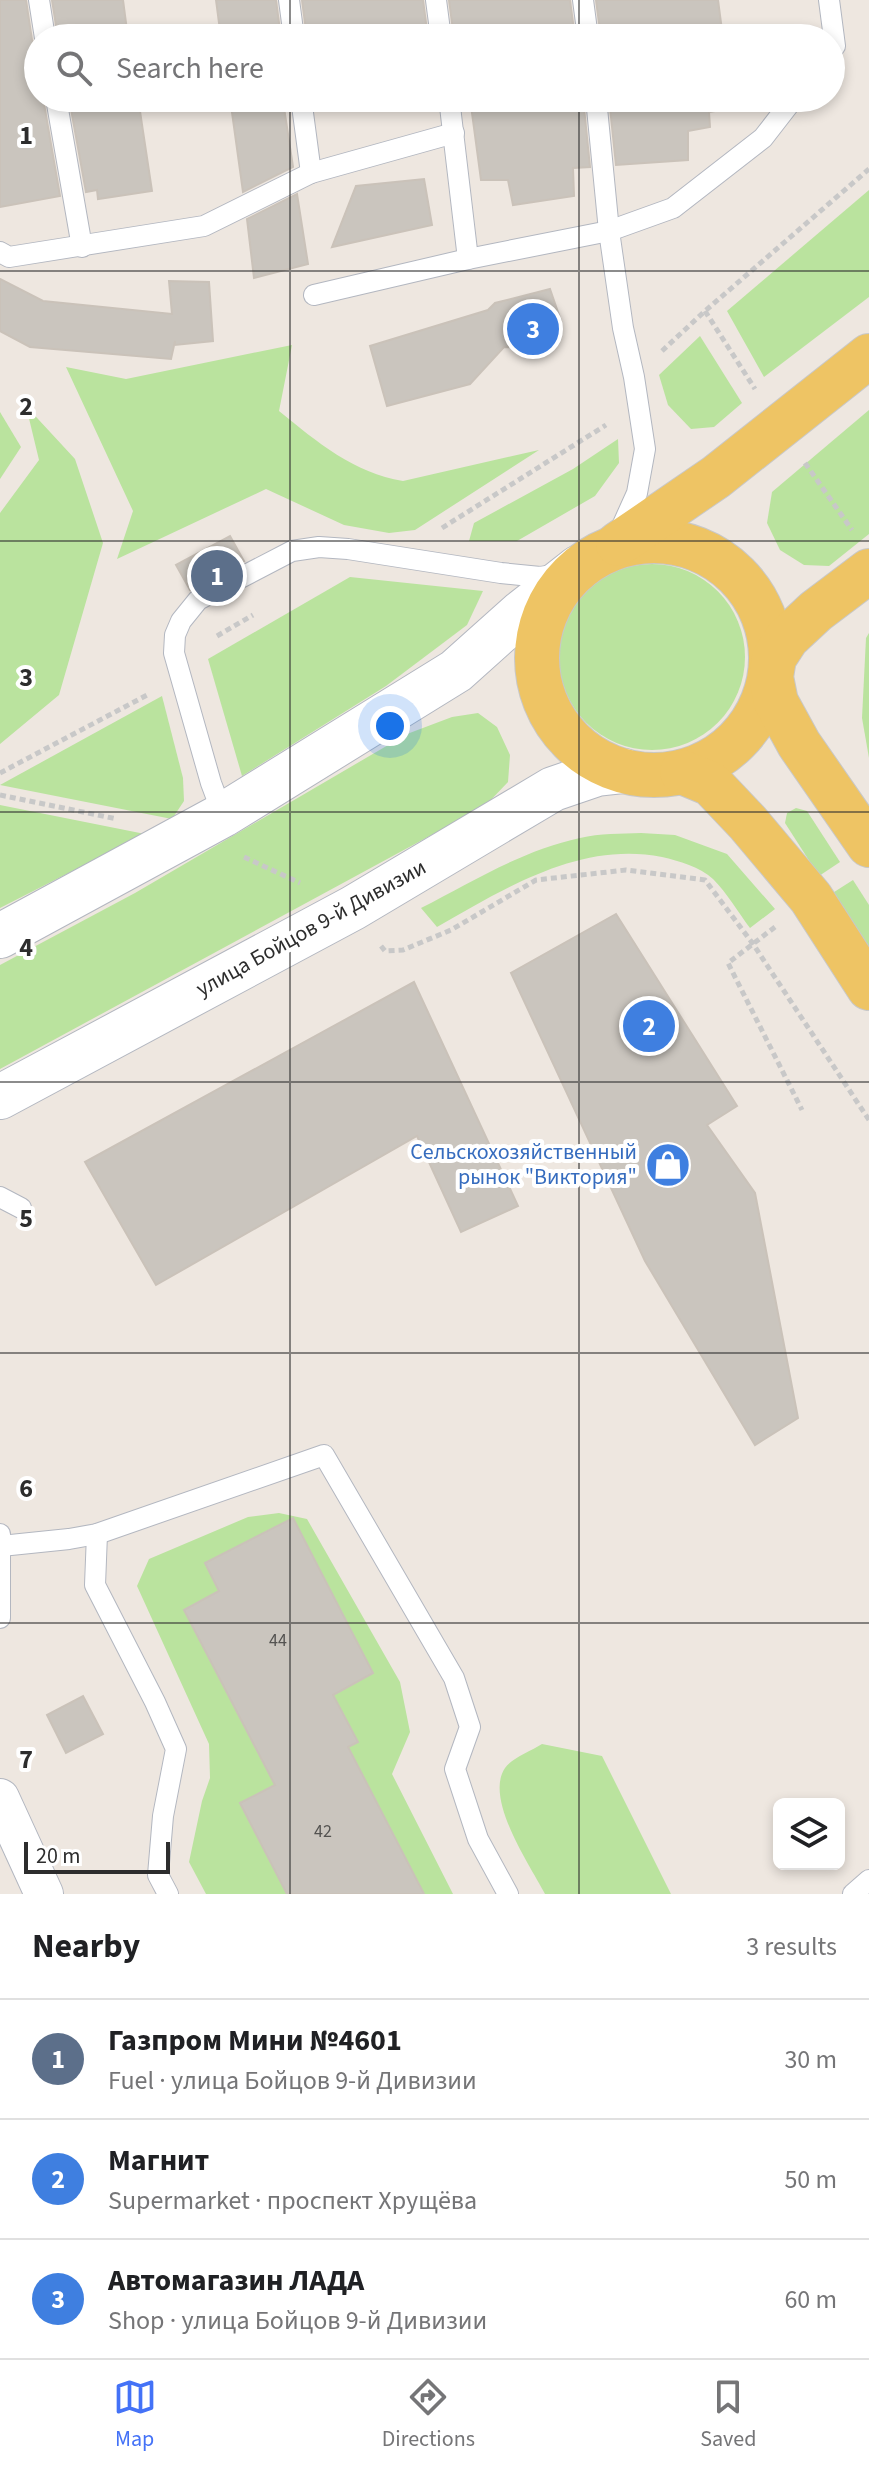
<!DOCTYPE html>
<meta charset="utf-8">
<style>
body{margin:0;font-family:"Source Sans 3",sans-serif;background:#f6f6f6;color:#202124}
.controls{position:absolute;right:24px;bottom:24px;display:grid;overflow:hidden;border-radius:12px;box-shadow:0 4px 12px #0003}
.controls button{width:72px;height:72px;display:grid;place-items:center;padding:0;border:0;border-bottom:2px solid #e0e0e0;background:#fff;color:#202124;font:40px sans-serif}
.scale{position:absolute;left:24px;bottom:20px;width:146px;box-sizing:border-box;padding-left:8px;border:4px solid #2d2d2d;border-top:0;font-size:22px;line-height:28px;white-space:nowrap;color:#2d2d2d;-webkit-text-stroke:6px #fff;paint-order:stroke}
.you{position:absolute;left:390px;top:726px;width:28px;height:28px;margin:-20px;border:6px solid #fff;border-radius:50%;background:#1a73e8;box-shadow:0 0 0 12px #1a73e833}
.badge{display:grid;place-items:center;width:52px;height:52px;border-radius:50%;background:#4472f7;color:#fff;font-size:26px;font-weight:700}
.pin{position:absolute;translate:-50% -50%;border:4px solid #fff;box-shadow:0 2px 8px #0006}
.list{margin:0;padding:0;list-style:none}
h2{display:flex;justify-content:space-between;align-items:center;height:104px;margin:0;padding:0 32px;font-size:34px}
h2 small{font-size:26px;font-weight:400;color:#757577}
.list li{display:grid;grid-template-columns:52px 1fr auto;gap:24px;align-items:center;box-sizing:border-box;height:120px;padding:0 32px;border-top:2px solid #e0e0e0}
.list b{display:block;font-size:30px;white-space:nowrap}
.list p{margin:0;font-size:26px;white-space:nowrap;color:#757577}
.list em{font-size:26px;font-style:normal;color:#757577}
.icon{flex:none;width:44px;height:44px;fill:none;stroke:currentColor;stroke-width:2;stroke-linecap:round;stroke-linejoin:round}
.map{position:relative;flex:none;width:869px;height:1894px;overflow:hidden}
.search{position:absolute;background:#fff;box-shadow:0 4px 12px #0003;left:24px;right:24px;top:24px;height:88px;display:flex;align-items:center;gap:20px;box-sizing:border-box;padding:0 28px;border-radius:44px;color:#757577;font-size:30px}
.sheet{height:464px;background:#fff}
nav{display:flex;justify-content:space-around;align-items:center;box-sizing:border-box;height:112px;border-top:2px solid #e0e0e0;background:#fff;font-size:22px;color:#757577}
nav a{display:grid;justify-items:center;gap:4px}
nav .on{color:#4472f7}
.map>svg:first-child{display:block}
.green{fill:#bae39e}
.building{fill:#cac5be;stroke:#cac2b9;stroke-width:2}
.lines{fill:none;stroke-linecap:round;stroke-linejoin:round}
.service-casing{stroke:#b3b7c0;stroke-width:22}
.minor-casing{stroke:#b3b7c0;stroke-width:40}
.secondary-casing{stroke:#b3b7c0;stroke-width:46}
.primary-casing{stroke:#c8c8c8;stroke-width:46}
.path{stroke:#c8c8c8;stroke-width:5;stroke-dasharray:6 4;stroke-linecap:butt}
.service{stroke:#fff;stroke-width:20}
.minor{stroke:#fff;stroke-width:38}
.secondary{stroke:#fff;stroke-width:44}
.primary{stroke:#eec464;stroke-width:44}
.grid{fill:none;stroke:#2d2d2d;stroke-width:2;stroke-opacity:0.55}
.labels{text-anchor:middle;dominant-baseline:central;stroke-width:8;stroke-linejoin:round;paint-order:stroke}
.number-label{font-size:18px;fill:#545351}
.street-label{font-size:22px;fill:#2d2d2d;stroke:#fff}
.shop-label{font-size:22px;fill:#366cbe;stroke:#fff;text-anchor:end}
.grid-label{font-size:26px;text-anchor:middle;font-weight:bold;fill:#2d2d2d;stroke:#fff;stroke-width:8;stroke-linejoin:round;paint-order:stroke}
</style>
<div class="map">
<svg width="869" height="1894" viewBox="0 0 869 1894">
<rect width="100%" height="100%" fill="#eee7e0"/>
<!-- green -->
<g class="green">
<polygon points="869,190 869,297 764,377 727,311"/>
<polygon points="700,336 742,403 714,427 691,429 668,405 659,375"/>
<path d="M292,345L279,411C317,442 354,473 403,481L539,450L415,530L389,533L344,525L266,489L117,559L133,511L66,367L126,379Z"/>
<polygon points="26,406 75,459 103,543 59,695 0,744 0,513 39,460"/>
<polygon points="869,410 869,534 829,566 804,565 780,550 767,523 772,492"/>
<polygon points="0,412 21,447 0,479"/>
<polygon points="618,439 619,463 595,496 517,541 469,541 474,523 573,469"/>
<circle cx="652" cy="657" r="93"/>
<polygon points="350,577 483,591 467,625 386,686 242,776 208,659"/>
<polygon points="869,633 869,758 862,718 866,638"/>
<polygon points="162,696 183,778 184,801 172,819 0,785"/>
<polygon points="478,713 497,727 510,755 508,782 485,806 0,1069 0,965 135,893 407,734 452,717"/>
<polygon points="0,805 145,834 0,908"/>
<polygon points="796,808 807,811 840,862 819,876 785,823 787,813"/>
<path d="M641,833L675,835L727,854L775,909L750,928C738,912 727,893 713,879C700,867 679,861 662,857C580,841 506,888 437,927L421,908C472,882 523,850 580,838C600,833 621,834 641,833Z"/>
<polygon points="853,880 869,905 869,952 831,894"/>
<polygon points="279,1513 307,1519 400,1682 410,1732 392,1774 453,1894 206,1894 189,1862 202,1801 210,1778 209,1744 137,1586 149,1559 248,1517"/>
<path d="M542,1744L602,1756L671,1894H545C530,1865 484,1799 505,1768C512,1758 531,1751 542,1744Z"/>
</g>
<!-- building -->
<g class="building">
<polygon points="0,0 26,0 32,40 38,49 38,98 43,98 60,196 0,207"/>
<polygon points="52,0 123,0 128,38 58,38"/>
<polygon points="216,0 276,0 281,38 221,38"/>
<polygon points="302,0 423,0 428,38 307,38"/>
<polygon points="449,0 570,0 575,38 454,38"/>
<polygon points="596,0 718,0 723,38 601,38"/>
<polygon points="69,98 138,98 152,191 98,199 97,190 86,192"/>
<polygon points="230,98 288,98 288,101 283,101 293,167 243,192"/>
<polygon points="314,98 436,98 436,102 373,110 372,99 314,100"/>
<polygon points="462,98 583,98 590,167 573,168 574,196 513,205 508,180 481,180 470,98"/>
<polygon points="609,98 732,98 734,108 709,112 710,127 688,131 688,160 616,165"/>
<polygon points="424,179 432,225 332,247 356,186"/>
<polygon points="297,194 308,264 254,278 247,219"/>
<polygon points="0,279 43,301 172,314 169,281 209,282 213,341 175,345 175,341 171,359 30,347 0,331"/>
<polygon points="550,289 561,321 555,334 537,348 504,347 470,384 387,406 370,346 488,310 495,303"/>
<polygon points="230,536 244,561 190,590 176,565"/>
<polygon points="616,914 737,1106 707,1125 755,1193 798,1418 755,1445 645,1261 511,973"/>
<polygon points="414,982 518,1206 461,1232 417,1136 156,1285 85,1162"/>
<polygon points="293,1518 373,1673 333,1695 358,1742 348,1747 424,1894 287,1894 240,1803 275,1785 184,1610 219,1591 205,1563"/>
<polygon points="83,1696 103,1734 66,1753 47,1715"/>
</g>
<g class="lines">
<!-- service casing -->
<g class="service-casing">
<g id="service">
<polyline points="39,0 45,38"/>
<polyline points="289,0 294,38"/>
<polyline points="436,0 441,38"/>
<polyline points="583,0 588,38"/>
<polyline points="829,0 835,46 831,51"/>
<polyline points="56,98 82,247"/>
<polyline points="301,98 311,173"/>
<polyline points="449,98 468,259"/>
<polyline points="596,98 609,231 623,328 634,377 645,449 637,493 619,533"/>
<polyline points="0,252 9,257 204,226 311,173 454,133"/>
<polyline points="314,295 468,259 609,231 673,208 763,138 794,98"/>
<polyline points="223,815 211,783 174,653 175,635 181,621 198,600 292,551 319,547 348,549 501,573 540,577 559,574"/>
<polyline points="0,1197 21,1208"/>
<polyline points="97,1534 95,1585 155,1702 176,1749 163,1816 158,1875 168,1894"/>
<polyline points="1,1546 69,1539 97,1534 324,1455 454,1678 470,1727 455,1769 478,1839 508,1894"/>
<polyline points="0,1618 0,1534"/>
<polyline points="853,1894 869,1880"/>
</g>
</g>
<!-- minor casing -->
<g class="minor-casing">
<polyline id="minor" points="0,1798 44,1894"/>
</g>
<!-- secondary casing -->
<g class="secondary-casing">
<g id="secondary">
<polyline points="0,936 223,815 456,671 522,612 578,568"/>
<polyline points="0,1097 353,908 553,789 597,774 624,771"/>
</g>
</g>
<!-- primary casing -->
<g class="primary-casing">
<g id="primary">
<circle cx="654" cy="658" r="117"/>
<polyline points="618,544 716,477 869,356"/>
<polyline points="869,571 816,611 787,638 774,658 771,677 776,702 799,744 869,845"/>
<polyline points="682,772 711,784 748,823 811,898 869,988"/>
</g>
</g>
<!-- path -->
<g class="path">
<polyline points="705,311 755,389"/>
<polyline points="662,351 705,311 869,169"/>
<polyline points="805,463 852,530"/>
<polyline points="442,528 606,425"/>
<polyline points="217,636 253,615"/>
<polyline points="0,773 149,694"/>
<polyline points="0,795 117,819"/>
<polyline points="244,857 300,883"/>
<polyline points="775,927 728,963 802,1110"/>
<polyline points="381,946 385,951 403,950 451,930 536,880 626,870 705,880 753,944 869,1120"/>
</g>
<!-- service -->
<use href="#service" class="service"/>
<!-- minor -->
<use href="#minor" class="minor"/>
<!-- secondary -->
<use href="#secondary" class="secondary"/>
<!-- primary -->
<use href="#primary" class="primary"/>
</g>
<!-- grid -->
<path class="grid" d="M290,0V38M579,0V38M290,98V1894M579,98V1894M0,271H869M0,541H869M0,812H869M0,1082H869M0,1353H869M0,1623H869"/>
<!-- icons -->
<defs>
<g id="shop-disc" transform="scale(2.3)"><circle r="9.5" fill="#3f7fe0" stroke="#fff"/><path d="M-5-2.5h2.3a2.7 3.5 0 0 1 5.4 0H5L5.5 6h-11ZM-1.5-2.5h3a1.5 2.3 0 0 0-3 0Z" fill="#fff"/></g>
</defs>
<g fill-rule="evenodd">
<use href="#shop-disc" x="668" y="1165"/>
</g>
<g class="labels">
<!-- number labels -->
<g class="number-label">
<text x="278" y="1640">44</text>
<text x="323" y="1831">42</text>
</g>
<!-- street labels -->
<g class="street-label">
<text transform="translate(311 928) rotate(-29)">улица Бойцов 9-й Дивизии</text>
</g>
<!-- shop labels -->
<g class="shop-label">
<text x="637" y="1152">Сельскохозяйственный<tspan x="637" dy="25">рынок "Виктория"</tspan></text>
</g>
</g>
<g class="grid-label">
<text x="26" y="144">1</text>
<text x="26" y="415">2</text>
<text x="26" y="686">3</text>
<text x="26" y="956">4</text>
<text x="26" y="1227">5</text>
<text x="26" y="1497">6</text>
<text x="26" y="1768">7</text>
</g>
</svg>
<div class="controls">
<button><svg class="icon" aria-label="layers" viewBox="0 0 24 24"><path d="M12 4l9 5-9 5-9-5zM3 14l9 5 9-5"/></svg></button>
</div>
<div class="scale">20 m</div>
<div class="you"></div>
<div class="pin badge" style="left:217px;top:576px;background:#5c6f8a">1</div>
<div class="pin badge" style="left:649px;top:1026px;background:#3f7fe0">2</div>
<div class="pin badge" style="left:533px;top:329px;background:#3f7fe0">3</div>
<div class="search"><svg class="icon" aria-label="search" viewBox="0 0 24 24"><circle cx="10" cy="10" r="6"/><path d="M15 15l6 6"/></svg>Search here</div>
</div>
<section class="sheet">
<h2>Nearby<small>3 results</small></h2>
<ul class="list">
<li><span class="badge" style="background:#5c6f8a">1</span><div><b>Газпром Мини №4601</b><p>Fuel · улица Бойцов 9-й Дивизии</p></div><em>30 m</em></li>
<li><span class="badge" style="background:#3f7fe0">2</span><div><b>Магнит</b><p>Supermarket · проспект Хрущёва</p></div><em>50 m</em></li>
<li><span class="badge" style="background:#3f7fe0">3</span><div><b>Автомагазин ЛАДА</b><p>Shop · улица Бойцов 9-й Дивизии</p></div><em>60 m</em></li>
</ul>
</section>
<nav>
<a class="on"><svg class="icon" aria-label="map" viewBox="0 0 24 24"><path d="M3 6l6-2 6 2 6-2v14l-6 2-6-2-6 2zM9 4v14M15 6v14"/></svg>Map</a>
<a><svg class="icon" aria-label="directions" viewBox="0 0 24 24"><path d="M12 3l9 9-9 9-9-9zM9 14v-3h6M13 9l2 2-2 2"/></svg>Directions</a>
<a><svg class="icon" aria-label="saved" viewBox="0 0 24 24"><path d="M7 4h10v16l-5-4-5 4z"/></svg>Saved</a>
</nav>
